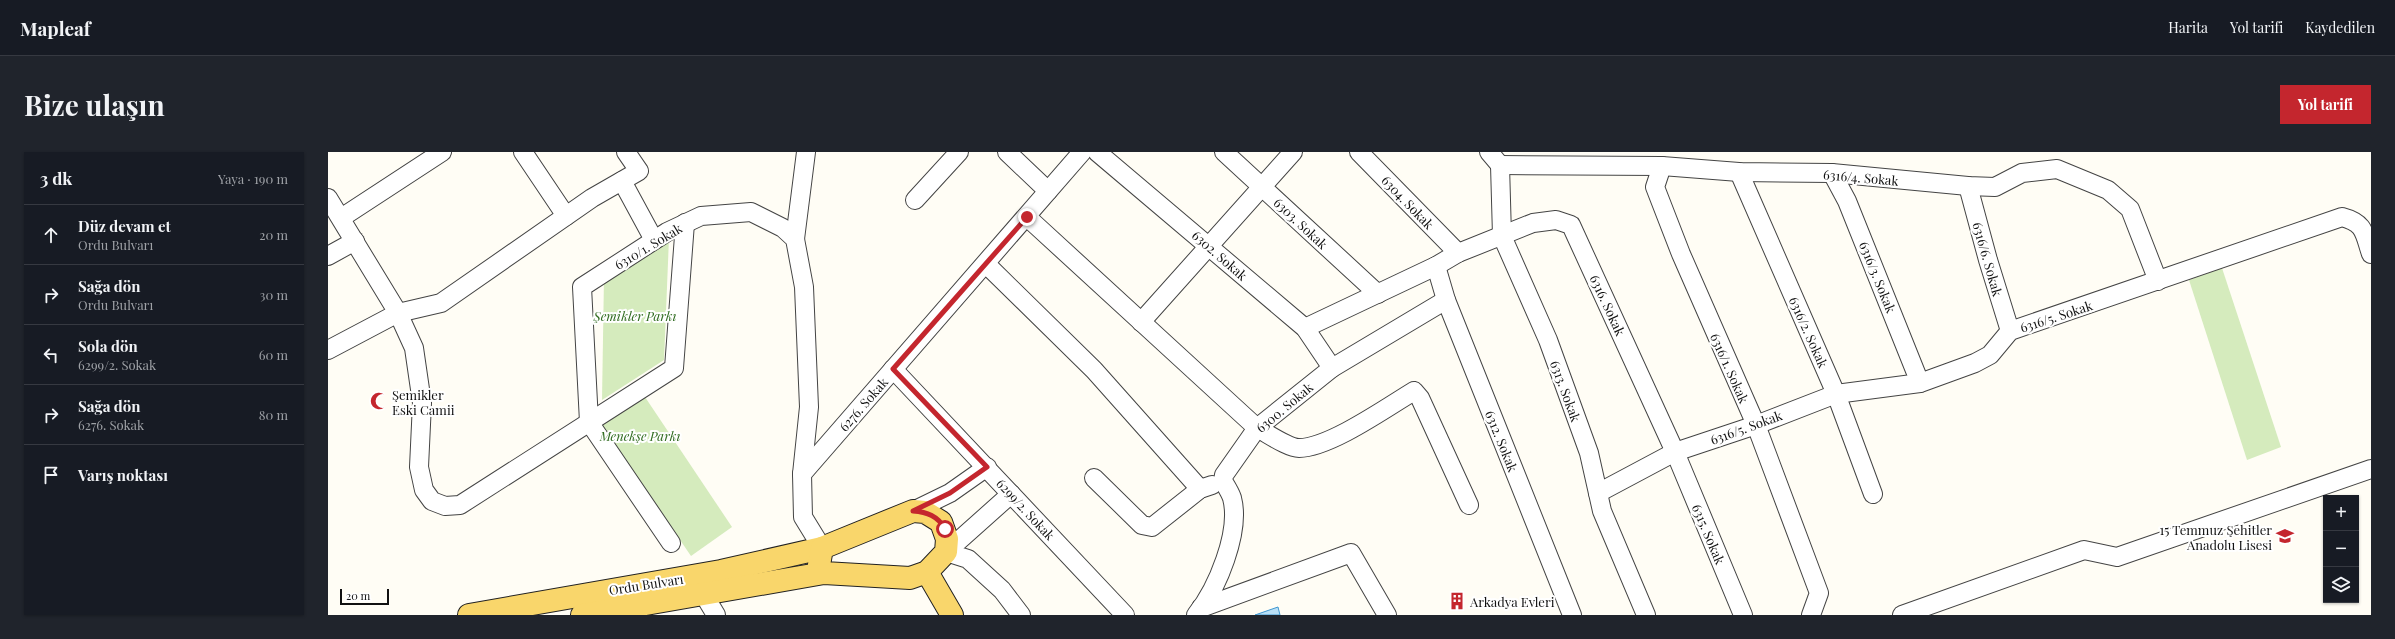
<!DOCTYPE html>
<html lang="tr">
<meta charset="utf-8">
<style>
body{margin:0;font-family:"Playfair Display",serif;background:#20242c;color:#f1f3f6}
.controls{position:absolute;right:12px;bottom:12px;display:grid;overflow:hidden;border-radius:0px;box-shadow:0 1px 3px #0004}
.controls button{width:36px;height:36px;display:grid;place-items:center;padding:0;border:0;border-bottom:1px solid #363941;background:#171b24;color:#f1f3f6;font:20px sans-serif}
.scale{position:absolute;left:12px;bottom:10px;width:49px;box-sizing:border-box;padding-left:4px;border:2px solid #111;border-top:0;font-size:11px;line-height:14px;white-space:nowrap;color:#111;-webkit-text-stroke:3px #fff;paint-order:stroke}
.stop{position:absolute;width:12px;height:12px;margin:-9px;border:3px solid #c4262e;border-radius:50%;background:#fff}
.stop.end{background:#c4262e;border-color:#fff;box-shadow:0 1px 4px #0008}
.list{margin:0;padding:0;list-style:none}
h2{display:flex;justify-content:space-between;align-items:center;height:52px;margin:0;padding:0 16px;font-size:17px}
h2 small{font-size:13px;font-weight:400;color:#9ea1a6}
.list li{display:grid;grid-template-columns:26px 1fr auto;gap:12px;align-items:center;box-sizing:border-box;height:60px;padding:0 16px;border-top:1px solid #363941}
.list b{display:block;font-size:15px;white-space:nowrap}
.list p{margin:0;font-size:13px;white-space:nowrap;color:#9ea1a6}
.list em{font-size:13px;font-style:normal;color:#9ea1a6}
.icon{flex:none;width:22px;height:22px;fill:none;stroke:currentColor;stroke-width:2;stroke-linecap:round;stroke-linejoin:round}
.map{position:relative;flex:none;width:2043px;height:463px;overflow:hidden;border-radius:0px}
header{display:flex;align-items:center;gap:24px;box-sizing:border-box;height:56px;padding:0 20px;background:#171b24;border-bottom:1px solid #363941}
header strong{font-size:19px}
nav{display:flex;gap:22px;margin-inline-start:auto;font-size:14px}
.intro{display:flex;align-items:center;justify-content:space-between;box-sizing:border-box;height:96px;padding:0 24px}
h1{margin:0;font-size:28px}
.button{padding:10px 18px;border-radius:0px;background:#c4262e;color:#fff;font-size:14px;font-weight:700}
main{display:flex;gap:24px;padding:0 24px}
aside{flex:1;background:#171b24;border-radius:0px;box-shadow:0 1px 3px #0004}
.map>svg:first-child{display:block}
.green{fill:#d5ebbd}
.water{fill:#b9e0f7;stroke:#3f96cf}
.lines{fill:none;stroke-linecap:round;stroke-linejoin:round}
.minor-casing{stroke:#444;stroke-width:20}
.major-casing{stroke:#222;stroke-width:24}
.minor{stroke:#fff;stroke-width:18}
.major{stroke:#f9d66b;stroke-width:22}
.route{stroke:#c4262e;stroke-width:5}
.labels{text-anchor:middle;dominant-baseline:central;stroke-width:4;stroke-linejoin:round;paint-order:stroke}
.street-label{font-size:13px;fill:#111;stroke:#fff}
.park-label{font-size:13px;font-style:italic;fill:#2f6b1f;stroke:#fff}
.poi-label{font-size:13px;fill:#111;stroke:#fff;text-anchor:start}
</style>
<header>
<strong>Mapleaf</strong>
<nav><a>Harita</a><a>Yol tarifi</a><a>Kaydedilen</a></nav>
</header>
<div class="intro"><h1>Bize ulaşın</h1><a class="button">Yol tarifi</a></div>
<main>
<aside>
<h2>3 dk<small>Yaya · 190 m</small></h2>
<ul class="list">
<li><svg class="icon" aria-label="ahead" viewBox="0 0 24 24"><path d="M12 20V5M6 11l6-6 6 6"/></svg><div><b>Düz devam et</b><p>Ordu Bulvarı</p></div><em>20 m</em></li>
<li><svg class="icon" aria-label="right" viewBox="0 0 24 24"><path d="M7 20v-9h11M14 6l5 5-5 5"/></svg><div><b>Sağa dön</b><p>Ordu Bulvarı</p></div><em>30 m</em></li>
<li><svg class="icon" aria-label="left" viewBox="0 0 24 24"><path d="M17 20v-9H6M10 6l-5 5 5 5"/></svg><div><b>Sola dön</b><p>6299/2. Sokak</p></div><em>60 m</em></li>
<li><svg class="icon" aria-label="right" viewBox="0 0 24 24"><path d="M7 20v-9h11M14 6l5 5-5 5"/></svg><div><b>Sağa dön</b><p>6276. Sokak</p></div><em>80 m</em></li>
<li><svg class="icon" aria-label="arrive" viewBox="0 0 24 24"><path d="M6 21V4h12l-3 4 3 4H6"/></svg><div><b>Varış noktası</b></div></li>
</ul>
</aside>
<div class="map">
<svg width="2043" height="463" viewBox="0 0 2043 463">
<rect width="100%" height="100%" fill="#fffdf5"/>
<!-- green -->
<g class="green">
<polygon points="341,86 336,208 274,248 276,125"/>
<polygon points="1894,116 1953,295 1919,308 1861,128"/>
<polygon points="315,242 404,375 363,404 271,269"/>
</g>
<!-- water -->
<polygon class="water" points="950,455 952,463 927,463"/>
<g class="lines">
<!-- minor casing -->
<g class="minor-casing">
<g id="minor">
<polyline points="195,0 238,64"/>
<polyline points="679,0 720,39"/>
<polyline points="769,0 977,176 1004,216"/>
<polyline points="896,0 1050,142"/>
<polyline points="1031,0 1130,101"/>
<polyline points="1161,0 1172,13"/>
<polyline points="1172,13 1334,14 1411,20 1504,21 1640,34 1667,35 1694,21 1729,17 1780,38 1802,57 1830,129"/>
<polyline points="1172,13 1174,84 1220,188 1261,301 1274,359 1318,463"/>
<polyline points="1334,14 1327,35 1353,102 1428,273 1491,441 1483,463"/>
<polyline points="1411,20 1508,242 1545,342"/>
<polyline points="1504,21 1519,49 1592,231"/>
<polyline points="294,29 326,88"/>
<polyline points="1640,34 1660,108 1682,179"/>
<polyline points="0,46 70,161 86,196 94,251 91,315 96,338 104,349 117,354 132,353 346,216 357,71"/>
<polyline points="587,48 631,0"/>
<path d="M699,65L929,276C939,281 960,296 971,296C1001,296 1058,256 1086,239L1092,246L1141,353"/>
<polyline points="13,66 114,0"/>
<polyline points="467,87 478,0"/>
<polyline points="0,104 27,89"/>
<polyline points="658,112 766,218 872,337"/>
<polyline points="1108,114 1118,148 1244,463"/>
<polyline points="813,170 965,0"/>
<polyline points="977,176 1108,114 1130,101 1205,71 1228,68 1243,73 1347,300 1415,463"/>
<polyline points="0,198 70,161 113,151 264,46 311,19 298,0"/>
<polyline points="565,217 797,463"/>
<polyline points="474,322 754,0"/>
<polyline points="766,326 814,373 824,375 872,337 884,333"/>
<path d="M1270,341L1347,300L1428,273L1508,242L1592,231L1647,211L1662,203L1682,179L2014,65C2037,71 2036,81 2043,102"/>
<polyline points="683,342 618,400 640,407 674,438 693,463"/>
<polyline points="585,359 622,341 659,315"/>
<polyline points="343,391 261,270 254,135 339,80 373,64 423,60 455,76 467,87 476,135 481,255 474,322 475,365 494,396"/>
<polyline points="376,443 388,463"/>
<polyline points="873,456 1023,401 1059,463"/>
<path d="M868,463C889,437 913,380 904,346C902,340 898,334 895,329L896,323L929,276L1004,216L1118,148"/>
<polyline points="1574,463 1756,398 1789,405 2043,317"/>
</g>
</g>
<!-- major casing -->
<g class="major-casing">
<g id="major">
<polyline points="599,420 624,463"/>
<polyline points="141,463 393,419 494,396"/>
<polyline points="254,463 496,421 582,426 599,420 618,400 619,387 613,370 597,360 585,359 494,396 491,413 496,421"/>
</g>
</g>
<!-- minor -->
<use href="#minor" class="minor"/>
<!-- major -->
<use href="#major" class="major"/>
</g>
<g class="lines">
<!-- route -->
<path class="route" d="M617,377C610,364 599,360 585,359L622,341L659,315L565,217L699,65"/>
</g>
<!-- icons -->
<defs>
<g id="mosque-bare" transform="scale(1.38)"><path d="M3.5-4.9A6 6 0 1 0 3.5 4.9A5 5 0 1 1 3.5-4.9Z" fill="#c4262e" stroke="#fff" stroke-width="2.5" paint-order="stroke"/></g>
<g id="school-bare" transform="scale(1.38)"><path d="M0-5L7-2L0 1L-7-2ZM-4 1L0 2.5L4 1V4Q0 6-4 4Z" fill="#c4262e" stroke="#fff" stroke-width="2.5" paint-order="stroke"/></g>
<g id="building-bare" transform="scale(1.38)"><path d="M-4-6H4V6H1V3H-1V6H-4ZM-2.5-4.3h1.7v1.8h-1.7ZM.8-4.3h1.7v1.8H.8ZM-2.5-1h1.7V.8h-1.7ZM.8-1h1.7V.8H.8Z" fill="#c4262e" stroke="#fff" stroke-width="2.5" paint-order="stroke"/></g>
</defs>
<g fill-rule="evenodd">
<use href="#mosque-bare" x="51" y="249"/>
<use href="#school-bare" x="1957" y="384"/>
<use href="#building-bare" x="1129" y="449"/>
</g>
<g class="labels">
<!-- street labels -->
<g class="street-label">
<text transform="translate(1533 25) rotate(5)">6316/4. Sokak</text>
<text transform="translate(1080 50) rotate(46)">6304. Sokak</text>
<text transform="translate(973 71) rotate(43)">6303. Sokak</text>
<text transform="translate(320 94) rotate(-31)">6310/1. Sokak</text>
<text transform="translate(892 103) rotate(41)">6302. Sokak</text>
<text transform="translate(1660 107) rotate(74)">6316/6. Sokak</text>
<text transform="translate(1550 125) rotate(68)">6316/3. Sokak</text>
<text transform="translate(1280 153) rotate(65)">6316. Sokak</text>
<text transform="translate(1728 164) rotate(-18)">6316/5. Sokak</text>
<text transform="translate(1481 180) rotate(66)">6316/2. Sokak</text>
<text transform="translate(1402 216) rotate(66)">6316/1. Sokak</text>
<text transform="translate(1238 239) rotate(70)">6313. Sokak</text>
<text transform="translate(535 252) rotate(-49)">6276. Sokak</text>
<text transform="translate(956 255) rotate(-40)">6300. Sokak</text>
<text transform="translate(1418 275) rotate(-20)">6316/5. Sokak</text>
<text transform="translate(1174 289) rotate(68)">6312. Sokak</text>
<text transform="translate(698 357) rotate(47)">6299/2. Sokak</text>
<text transform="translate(1381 382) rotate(67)">6315. Sokak</text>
<text transform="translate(318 432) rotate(-9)">Ordu Bulvarı</text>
</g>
<!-- park labels -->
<g class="park-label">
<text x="307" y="163">Şemikler Parkı</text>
<text x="312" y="283">Menekşe Parkı</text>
</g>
<!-- poi labels -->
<g class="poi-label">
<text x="64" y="242">Şemikler<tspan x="64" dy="15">Eski Camii</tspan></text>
<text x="1944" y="377" text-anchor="end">15 Temmuz Şehitler<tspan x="1944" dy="15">Anadolu Lisesi</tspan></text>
<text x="1142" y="449">Arkadya Evleri</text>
</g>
</g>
</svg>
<div class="controls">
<button>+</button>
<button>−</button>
<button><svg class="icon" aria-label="layers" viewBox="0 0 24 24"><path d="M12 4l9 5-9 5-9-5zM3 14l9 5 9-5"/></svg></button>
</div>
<div class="scale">20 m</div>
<div class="stop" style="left:617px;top:377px"></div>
<div class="stop end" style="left:699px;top:65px"></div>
</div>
</main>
